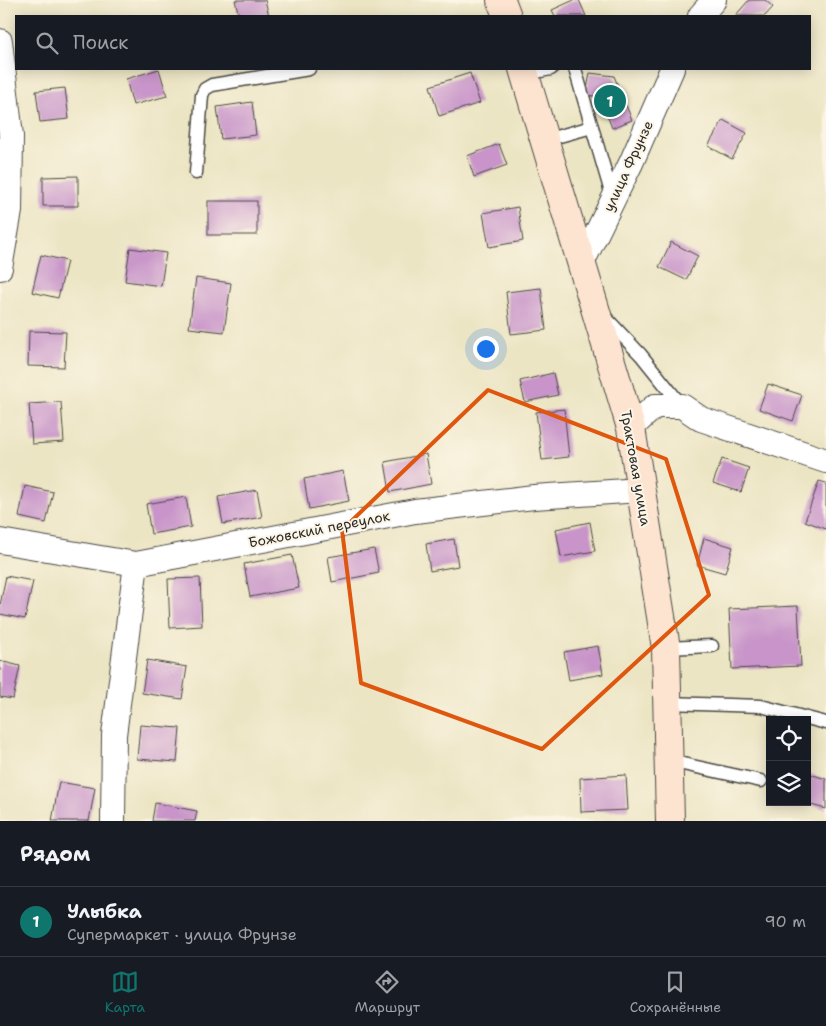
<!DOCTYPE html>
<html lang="ru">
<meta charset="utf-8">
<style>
body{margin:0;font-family:"Shantell Sans",sans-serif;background:#242831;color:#f1f3f6}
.controls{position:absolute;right:15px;bottom:15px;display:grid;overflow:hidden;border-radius:0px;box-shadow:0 2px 12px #0003}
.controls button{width:45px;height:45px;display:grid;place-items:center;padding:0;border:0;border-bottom:1px solid #363941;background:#171b24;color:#f1f3f6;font:25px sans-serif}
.you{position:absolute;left:485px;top:348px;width:18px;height:18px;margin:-12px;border:4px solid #fff;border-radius:50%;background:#1a73e8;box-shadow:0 0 0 8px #1a73e833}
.badge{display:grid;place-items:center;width:32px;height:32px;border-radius:50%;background:#0f766e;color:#fff;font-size:16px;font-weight:700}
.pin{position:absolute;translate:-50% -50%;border:2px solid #fff;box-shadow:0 1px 5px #0006}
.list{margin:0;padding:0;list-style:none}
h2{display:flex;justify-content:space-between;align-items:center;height:65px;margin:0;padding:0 20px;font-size:21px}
h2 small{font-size:16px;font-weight:400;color:#9ea1a6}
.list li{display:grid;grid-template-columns:32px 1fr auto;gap:15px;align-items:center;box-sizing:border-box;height:70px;padding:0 20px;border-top:1px solid #363941}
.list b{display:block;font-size:19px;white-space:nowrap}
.list p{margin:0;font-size:16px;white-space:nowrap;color:#9ea1a6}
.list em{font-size:16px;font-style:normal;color:#9ea1a6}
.icon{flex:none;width:28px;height:28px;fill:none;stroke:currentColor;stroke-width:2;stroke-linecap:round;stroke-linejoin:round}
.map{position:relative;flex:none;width:826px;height:821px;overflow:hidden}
.search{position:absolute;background:#171b24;box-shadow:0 2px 12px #0003;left:15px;right:15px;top:15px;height:55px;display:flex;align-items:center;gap:12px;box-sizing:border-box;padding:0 18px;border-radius:0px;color:#9ea1a6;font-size:19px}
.sheet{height:135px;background:#171b24}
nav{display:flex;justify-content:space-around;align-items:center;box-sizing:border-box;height:70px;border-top:1px solid #363941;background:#171b24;font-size:14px;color:#9ea1a6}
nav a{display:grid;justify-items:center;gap:2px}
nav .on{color:#0f766e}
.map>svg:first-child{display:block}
.building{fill:#c894c9}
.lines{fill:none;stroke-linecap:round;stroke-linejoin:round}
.lane-casing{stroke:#484742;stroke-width:15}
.street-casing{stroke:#484742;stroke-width:26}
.secondary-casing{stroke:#484742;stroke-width:30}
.lane{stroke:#fff;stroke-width:12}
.street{stroke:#fff;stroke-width:24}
.secondary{stroke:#fde4d0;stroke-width:28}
.marked{fill:none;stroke:#df570e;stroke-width:4;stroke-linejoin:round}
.labels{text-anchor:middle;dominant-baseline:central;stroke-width:4;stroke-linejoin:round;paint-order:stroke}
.street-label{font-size:14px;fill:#2b2b2b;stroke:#fcf5e5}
</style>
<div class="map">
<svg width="826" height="821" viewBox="0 0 826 821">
<rect width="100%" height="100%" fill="#fcf5e5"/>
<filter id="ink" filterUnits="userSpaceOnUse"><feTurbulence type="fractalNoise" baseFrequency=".02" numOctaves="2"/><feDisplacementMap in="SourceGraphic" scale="10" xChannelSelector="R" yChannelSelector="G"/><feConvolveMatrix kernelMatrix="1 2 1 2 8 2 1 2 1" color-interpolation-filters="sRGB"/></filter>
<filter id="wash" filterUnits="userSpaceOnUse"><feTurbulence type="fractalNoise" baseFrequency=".0096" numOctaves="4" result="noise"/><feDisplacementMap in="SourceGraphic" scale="20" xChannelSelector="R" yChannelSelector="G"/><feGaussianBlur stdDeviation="1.12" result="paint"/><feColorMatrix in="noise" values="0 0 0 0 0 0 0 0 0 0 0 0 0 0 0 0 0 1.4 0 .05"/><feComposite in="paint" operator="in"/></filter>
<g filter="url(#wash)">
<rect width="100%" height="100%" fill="#ece5c4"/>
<g id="blocks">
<!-- building -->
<g class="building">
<polygon points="235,0 265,0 269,16 239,16"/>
<polygon points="574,0 579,0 586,16 555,16 552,10"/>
<polygon points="749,0 765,0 773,7 765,16 735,16"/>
<polygon points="159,69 167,96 133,105 126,79"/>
<polygon points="470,73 480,103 439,116 430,86"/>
<polygon points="590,73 614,76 632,120 612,128 600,97 586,95"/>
<polygon points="65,88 69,119 40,122 36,91"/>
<polygon points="252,102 256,135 221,139 217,107"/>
<polygon points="723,120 747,133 732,159 708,146"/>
<polygon points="499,144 507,165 474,177 467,156"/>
<polygon points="78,176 78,206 43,206 43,177"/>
<rect x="208" y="201" width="49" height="34"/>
<polygon points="518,207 523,241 489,247 483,213"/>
<polygon points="671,242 698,256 686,280 659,267"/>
<polygon points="130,248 166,253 161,286 125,281"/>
<polygon points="41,255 67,261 58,298 32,292"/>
<polygon points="196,278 231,283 224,332 189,328"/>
<polygon points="541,288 546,330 511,334 506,292"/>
<polygon points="29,331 66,332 64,367 28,366"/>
<polygon points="553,373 558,395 525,402 520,381"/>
<polygon points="768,384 802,395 793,421 759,409"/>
<polygon points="61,402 64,442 32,444 29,404"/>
<polygon points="564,409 569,457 542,460 536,412"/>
<polygon points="426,454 431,484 390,492 385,462"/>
<polygon points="722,459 749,468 741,492 713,483"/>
<polygon points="343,471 349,501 309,509 304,479"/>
<polygon points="819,481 826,483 826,529 805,521"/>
<polygon points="25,486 53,492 46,523 19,517"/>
<polygon points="257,490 262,517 223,524 218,497"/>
<polygon points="186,497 191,527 151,534 146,504"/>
<polygon points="590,522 595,551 561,557 556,529"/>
<polygon points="704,538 733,547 725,573 697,565"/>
<polygon points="454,539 458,566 430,571 426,544"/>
<polygon points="374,549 379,573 332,582 328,557"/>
<polygon points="292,555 299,588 250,597 244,564"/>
<polygon points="6,576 33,581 25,619 0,614 0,605"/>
<polygon points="200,578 202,626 170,628 168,579"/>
<polygon points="798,606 801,666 732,669 729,609"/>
<polygon points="598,646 603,674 569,680 564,652"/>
<polygon points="147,660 187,667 182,699 142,693"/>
<polygon points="0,661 20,666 13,699 0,697"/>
<polygon points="140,725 180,728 177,762 137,759"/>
<polygon points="807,773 826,779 826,809 803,803 807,802"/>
<polygon points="626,775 628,810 581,812 580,778"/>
<polygon points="59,782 95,788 89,821 52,821"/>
<polygon points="155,803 197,811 195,821 152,821"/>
</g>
</g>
</g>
<g filter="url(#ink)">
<use href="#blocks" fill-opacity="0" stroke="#484742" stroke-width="1"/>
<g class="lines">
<!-- lane casing -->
<g class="lane-casing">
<g id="lane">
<polyline points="575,69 613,199"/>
<polyline points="525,74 551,69"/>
<polyline points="545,140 592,127"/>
<polyline points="196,173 202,95 205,89 212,85 309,69"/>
<polyline points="604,316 641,355 682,406"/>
<polyline points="666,648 712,646"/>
<polyline points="667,703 761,706 826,723"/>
<polyline points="669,761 761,781"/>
</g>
</g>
<!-- street casing -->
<g class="street-casing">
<g id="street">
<polyline points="700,16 714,0"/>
<polyline points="0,41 11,136 10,211 0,268"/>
<polyline points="582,263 631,163 672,69"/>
<polyline points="631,428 655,406 682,406 701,419 826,461"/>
<polyline points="0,541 136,564 415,511 534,497 641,490"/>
<polyline points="113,821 114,735 136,564"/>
</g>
</g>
<!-- secondary casing -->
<g class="secondary-casing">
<g id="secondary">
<polyline points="501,0 507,16"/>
<polyline points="523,69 631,428 666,648 670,821"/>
</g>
</g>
<!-- lane -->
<use href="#lane" class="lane"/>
<!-- street -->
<use href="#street" class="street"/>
<!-- secondary -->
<use href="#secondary" class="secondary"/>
</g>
</g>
<!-- marked area -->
<path class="marked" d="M488,390L666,459L709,595L542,749L361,683L342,530Z"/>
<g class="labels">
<!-- street labels -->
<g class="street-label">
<text transform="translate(628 166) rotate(-65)">улица Фрунзе</text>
<text transform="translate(636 468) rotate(80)">Трактовая улица</text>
<text transform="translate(319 529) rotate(-11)">Божовский переулок</text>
</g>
</g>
</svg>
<div class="controls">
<button><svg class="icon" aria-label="locate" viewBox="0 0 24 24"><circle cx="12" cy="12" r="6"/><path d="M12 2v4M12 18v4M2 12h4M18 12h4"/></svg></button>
<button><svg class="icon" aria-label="layers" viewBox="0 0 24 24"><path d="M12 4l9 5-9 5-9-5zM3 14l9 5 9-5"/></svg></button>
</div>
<div class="you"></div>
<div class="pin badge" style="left:610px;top:101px">1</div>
<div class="search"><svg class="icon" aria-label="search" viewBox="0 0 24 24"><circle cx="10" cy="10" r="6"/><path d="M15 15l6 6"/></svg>Поиск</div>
</div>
<section class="sheet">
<h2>Рядом<small></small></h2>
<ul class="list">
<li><span class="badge">1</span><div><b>Улыбка</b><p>Супермаркет · улица Фрунзе</p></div><em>90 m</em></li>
</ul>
</section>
<nav>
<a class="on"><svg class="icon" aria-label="map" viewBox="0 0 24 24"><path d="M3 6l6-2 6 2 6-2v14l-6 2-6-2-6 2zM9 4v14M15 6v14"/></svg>Карта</a>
<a><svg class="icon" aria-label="directions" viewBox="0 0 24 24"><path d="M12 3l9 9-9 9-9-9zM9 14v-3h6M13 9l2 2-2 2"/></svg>Маршрут</a>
<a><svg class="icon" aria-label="saved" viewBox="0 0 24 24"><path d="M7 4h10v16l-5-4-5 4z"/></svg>Сохранённые</a>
</nav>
